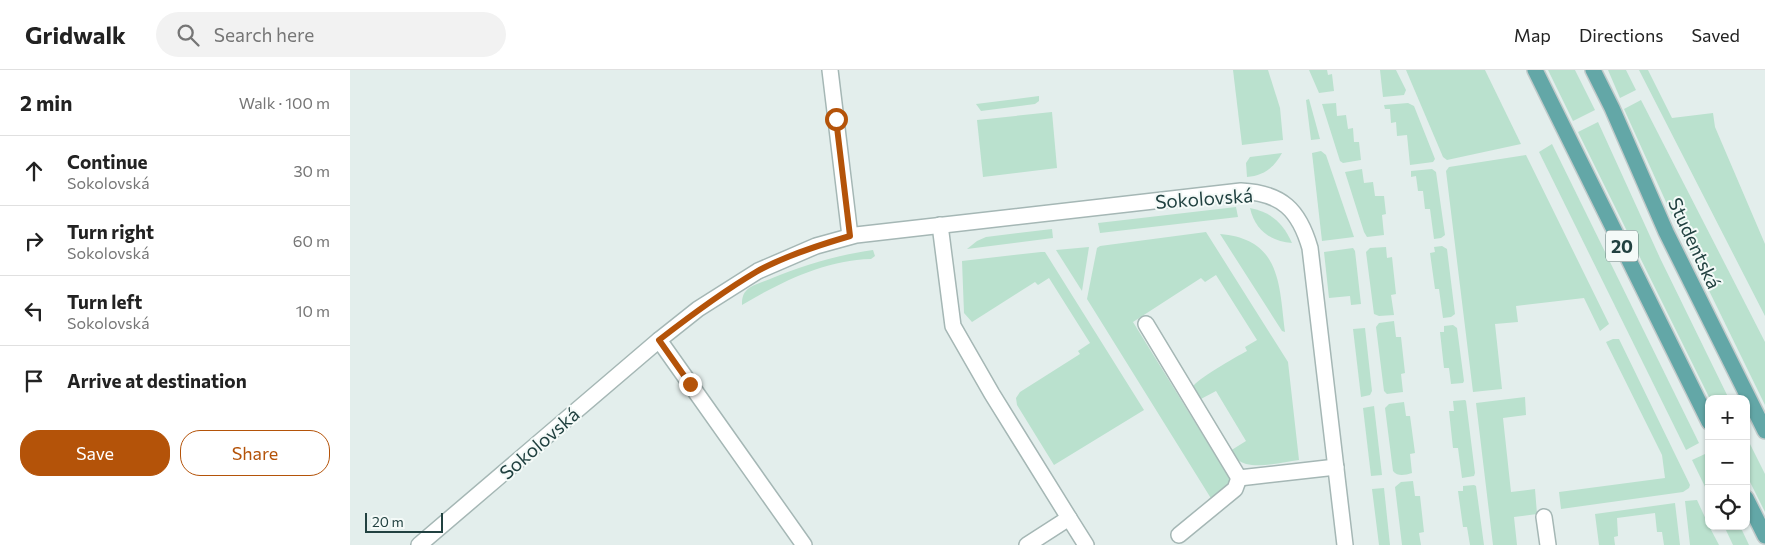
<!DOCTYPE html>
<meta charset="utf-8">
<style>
body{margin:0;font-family:Commissioner,sans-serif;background:#f2f2f2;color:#222}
.controls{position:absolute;right:15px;bottom:15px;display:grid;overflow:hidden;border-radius:10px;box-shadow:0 1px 4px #0004}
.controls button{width:45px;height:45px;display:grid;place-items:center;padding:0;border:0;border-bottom:1px solid #e0e0e0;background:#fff;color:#222;font:25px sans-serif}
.scale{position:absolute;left:15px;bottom:12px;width:78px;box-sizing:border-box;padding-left:5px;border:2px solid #214140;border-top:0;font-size:14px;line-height:18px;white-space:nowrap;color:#214140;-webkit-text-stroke:4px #f4faf8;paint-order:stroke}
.stop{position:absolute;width:15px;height:15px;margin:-11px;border:4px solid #b45309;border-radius:50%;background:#fff}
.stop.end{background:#b45309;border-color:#fff;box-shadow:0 1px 5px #0008}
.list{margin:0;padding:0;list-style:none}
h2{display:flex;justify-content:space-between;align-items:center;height:65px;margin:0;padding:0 20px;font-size:21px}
h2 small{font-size:16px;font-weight:400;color:#767676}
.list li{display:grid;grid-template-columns:32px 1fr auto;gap:15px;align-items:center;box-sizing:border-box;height:70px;padding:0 20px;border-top:1px solid #e0e0e0}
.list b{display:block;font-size:19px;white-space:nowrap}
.list p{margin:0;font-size:16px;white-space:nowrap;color:#767676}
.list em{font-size:16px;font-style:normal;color:#767676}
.actions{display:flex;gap:10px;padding:15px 20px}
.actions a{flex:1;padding:11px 0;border:1px solid #b45309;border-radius:20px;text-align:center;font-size:18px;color:#b45309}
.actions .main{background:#b45309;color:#fff}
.icon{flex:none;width:28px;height:28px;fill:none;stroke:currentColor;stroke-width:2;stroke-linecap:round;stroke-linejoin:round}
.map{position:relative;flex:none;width:1415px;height:475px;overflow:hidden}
header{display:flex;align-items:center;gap:30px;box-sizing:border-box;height:70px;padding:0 25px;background:#fff;border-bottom:1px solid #e0e0e0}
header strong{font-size:24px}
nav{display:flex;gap:28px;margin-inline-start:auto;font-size:18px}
.search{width:350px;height:45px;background:#f2f2f2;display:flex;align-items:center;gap:12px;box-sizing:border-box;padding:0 18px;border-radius:28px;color:#767676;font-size:19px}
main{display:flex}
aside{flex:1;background:#fff}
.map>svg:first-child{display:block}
.green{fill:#bae1ce}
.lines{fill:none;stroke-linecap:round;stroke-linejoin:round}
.minor-casing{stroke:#a5b7b5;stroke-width:18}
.primary-casing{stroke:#c1caca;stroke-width:18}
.minor{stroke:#fff;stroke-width:15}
.primary{stroke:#63a7a7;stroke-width:15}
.route{stroke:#b45309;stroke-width:6}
.labels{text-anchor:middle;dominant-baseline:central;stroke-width:4;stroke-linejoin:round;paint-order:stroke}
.shield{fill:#f4faf8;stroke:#607877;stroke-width:1}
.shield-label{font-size:18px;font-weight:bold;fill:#214140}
.street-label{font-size:19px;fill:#214140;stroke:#f4faf8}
</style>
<header>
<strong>Gridwalk</strong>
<div class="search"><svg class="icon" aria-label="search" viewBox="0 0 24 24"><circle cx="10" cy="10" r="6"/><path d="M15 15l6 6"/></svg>Search here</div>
<nav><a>Map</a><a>Directions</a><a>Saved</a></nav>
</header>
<main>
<aside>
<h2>2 min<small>Walk · 100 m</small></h2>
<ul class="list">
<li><svg class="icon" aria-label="ahead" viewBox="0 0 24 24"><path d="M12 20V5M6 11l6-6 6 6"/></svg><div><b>Continue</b><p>Sokolovská</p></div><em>30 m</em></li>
<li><svg class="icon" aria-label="right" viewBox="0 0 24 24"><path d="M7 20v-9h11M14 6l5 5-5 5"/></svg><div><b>Turn right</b><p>Sokolovská</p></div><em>60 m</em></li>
<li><svg class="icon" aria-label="left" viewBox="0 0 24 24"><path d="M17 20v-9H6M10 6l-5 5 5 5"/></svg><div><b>Turn left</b><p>Sokolovská</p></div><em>10 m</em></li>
<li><svg class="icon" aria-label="arrive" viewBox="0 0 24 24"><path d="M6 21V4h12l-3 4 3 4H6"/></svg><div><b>Arrive at destination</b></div></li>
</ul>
<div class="actions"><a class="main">Save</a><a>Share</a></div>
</aside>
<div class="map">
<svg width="1415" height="475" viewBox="0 0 1415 475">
<rect width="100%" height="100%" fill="#e3eeec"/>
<!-- green -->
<g class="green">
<polygon points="883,0 918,0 930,38 933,70 892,75"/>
<polygon points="959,0 977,0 978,5 982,4 984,21 969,23"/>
<polygon points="1030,0 1046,0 1056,20 1054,25 1033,27"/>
<polygon points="1056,0 1135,0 1171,74 1097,90 1093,87"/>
<polygon points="1198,0 1225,0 1245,40 1223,51"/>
<polygon points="1258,0 1276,0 1286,20 1270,28"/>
<polygon points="1289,0 1298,0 1322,48 1363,43 1365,57 1415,174 1415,246"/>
<polygon points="689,26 689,31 685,34 631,41 626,34"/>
<polygon points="959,29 970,69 961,70 956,30"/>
<polygon points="1291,30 1415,272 1415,335 1321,143 1274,39"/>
<polygon points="986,33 987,46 996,45 998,59 1003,58 1004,72 1009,72 1011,90 993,93 990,91 972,34"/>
<polygon points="1058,33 1064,36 1085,89 1083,92 1060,95 1057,65 1047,66 1046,52 1041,53 1040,39 1035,39 1034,35"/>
<polygon points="702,42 707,98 633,107 627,50"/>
<polygon points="1248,52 1310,188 1379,329 1360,329 1228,62"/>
<polygon points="1202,74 1349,373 1336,380 1189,82"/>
<polygon points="971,81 976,85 1004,167 972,171 962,83"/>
<path d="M932,83C924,98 913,106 897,107L896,93L900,87Z"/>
<polygon points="1176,85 1259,254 1250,261 1234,228 1166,236 1168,252 1145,254 1152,319 1123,322 1096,101 1099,97"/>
<polygon points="1012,99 1014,113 1023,112 1025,126 1034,126 1036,144 1032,145 1034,165 1017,167 1014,162 995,102"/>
<polygon points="1082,99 1086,102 1095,165 1091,168 1084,169 1080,139 1075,139 1073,121 1068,121 1066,106 1061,107 1061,101"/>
<polygon points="886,137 888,147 750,163 748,153"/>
<path d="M900,138C921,142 933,153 942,173C920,171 905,160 900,138Z"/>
<polygon points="702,159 703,168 617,179 627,171 636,167"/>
<path d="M856,162L938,292L949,390C933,392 912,398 896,394C889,392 884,387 880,381L896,371L866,321L849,330L842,318C846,309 886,287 897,281L895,277L907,270L866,205L855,212L851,208L783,252L880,409L876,419L862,430L737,229L747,178L750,176Z"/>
<path d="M870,164C931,169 929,214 935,262L932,261Z"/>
<polygon points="1092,176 1097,179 1105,244 1101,247 1093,248 1089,219 1085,219 1080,183 1085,182 1084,177"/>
<polygon points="739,177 732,221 706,180"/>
<polygon points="1036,177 1037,188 1042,187 1046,224 1041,225 1044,245 1029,246 1024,244 1016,182 1020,178"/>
<polygon points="1003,178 1005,181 1011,234 1001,235 1000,226 979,228 974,182"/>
<path d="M523,180L525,186L521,189C475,190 431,212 392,235C392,231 392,225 396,221C401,215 413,212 420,209C454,195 487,185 523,180Z"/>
<polygon points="691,182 695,182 794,340 704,395 667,335 666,328 670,322 730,284 728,281 740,273 699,208 688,215 685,212 622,252 614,243 612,191"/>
<polygon points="1044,251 1046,267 1051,267 1055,303 1051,304 1053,322 1037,324 1034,321 1026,257 1029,253"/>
<polygon points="1103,255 1107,258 1114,311 1113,313 1101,314 1099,298 1094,298 1090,262 1094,262 1094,256"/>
<polygon points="1015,258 1022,321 1020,325 1011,327 1003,259"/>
<polygon points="1263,269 1269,269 1340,415 1339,418 1333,422 1211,439 1209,422 1315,408 1312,385 1256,272"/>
<polygon points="1175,327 1176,345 1153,348 1161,422 1185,419 1187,444 1164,447 1167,475 1143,475 1126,333"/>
<polygon points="1115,330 1116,331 1125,403 1124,406 1112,408 1108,378 1103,378 1099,341 1104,341 1103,331"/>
<path d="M1054,332L1056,346H1060L1065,383L1060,384L1062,403C1055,405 1048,407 1043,401L1035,338L1039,334Z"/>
<polygon points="1024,336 1032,405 1021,406 1013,338"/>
<polygon points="1396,366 1415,404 1415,442 1396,404"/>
<polygon points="1355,384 1359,393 1359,425 1342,390"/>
<polygon points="1063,411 1065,426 1070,426 1074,462 1069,463 1071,475 1052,475 1045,417 1051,412"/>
<polygon points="1124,415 1126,416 1134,475 1120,475 1117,457 1113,457 1108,421 1113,421 1113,416"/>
<polygon points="1034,418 1040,475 1029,475 1022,419"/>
<polygon points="1347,430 1359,456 1369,475 1340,475 1335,431"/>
<polygon points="1325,433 1330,475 1314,475 1312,462 1307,462 1305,443 1267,448 1268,466 1264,467 1265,475 1249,475 1245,444"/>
<polygon points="1374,456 1390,456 1399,475 1383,475"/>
</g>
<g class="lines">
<!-- minor casing -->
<g class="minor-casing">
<g id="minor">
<polyline points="480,0 500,166"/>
<polyline points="590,155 603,256 642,324 719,448 677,475"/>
<polyline points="796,254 889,408 986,397"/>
<polyline points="309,270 454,475"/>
<polyline points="1194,447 1198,475"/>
<polyline points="719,448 736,475"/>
<polyline points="829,465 885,419 889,408"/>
<path d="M69,475L309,270L348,239L408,201L466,176L506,165L891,121C932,123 949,140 960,178L995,475"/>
</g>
</g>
<!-- primary casing -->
<g class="primary-casing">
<g id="primary">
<polyline points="1185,0 1359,352"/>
<polyline points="1243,0 1262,38 1316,162 1415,361"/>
<polyline points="1396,428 1415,466"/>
</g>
</g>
<!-- minor -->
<use href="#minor" class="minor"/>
<!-- primary -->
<use href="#primary" class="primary"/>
</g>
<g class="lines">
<!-- route -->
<path class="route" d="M340,314L309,270C340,246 372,222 406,202C434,186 469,175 500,166L486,49"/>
</g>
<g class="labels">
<!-- shield labels -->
<rect class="shield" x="1256" y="160.5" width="32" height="31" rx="4"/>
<g class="shield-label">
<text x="1272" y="176">20</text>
</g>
<!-- street labels -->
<g class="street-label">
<text transform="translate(854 128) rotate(-4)">Sokolovská</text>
<text transform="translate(1345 173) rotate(65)">Studentská</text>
<text transform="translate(189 373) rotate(-41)">Sokolovská</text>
</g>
</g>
</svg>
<div class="controls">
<button>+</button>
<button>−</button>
<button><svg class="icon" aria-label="locate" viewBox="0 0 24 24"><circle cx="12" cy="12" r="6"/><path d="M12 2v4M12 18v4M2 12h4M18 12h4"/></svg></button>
</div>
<div class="scale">20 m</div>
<div class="stop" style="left:486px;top:49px"></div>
<div class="stop end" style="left:340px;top:314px"></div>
</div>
</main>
